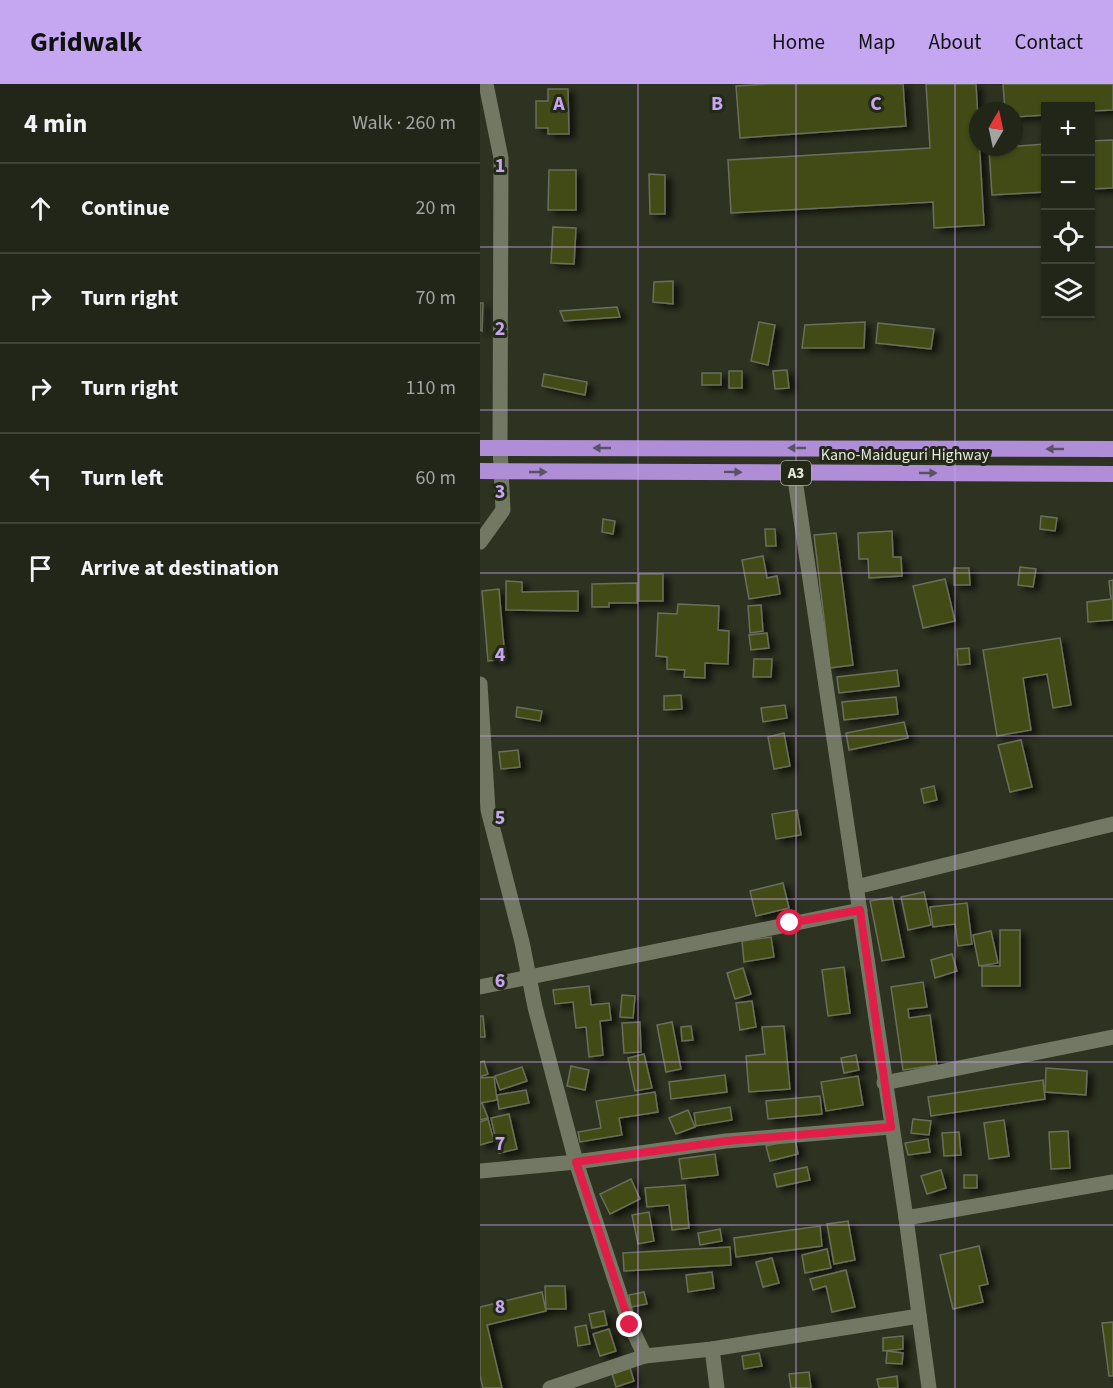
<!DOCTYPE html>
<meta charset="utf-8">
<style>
body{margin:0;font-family:"Source Sans 3",sans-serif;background:#2a2e22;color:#f1f3f6}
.controls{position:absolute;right:18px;top:18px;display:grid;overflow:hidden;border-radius:0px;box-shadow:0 2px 4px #0004}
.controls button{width:54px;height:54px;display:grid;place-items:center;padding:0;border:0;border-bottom:2px solid #3f4338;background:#222619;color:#f1f3f6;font:30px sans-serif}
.compass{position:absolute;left:489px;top:18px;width:54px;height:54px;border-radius:50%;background:#222619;box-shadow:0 2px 4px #0004;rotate:9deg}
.stop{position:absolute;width:18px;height:18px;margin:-14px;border:4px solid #e11d48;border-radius:50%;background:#fff}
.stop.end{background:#e11d48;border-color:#fff;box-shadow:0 2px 6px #0008}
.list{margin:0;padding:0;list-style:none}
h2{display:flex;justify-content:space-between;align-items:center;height:78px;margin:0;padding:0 24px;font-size:26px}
h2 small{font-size:20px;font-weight:400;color:#a2a5a2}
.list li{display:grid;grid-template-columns:39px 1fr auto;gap:18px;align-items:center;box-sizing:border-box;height:90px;padding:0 24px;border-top:2px solid #3f4338}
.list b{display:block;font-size:22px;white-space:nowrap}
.list em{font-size:20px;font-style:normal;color:#a2a5a2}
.icon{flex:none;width:33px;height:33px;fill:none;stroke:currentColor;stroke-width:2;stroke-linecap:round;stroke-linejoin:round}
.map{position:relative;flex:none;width:633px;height:1304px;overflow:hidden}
header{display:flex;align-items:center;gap:36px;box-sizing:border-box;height:84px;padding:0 30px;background:#c5a6f0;color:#111}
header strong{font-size:28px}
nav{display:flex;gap:33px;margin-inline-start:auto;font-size:21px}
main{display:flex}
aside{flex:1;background:#222619}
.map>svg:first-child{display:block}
.building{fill:#434c13;stroke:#6a6e5b;stroke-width:1.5;filter:url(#shadow)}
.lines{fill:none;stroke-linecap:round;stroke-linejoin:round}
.minor{stroke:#737864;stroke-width:15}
.trunk{stroke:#af8ed7;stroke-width:16}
.oneway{fill:#5c5164}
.route{stroke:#e11d48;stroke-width:8}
.grid{fill:none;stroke:#c5a6f0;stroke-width:1.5;stroke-opacity:0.55}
.labels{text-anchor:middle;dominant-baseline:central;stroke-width:6;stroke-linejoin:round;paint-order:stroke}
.shield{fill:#242817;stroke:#abaea2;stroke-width:1.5}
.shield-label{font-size:15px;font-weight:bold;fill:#e5e8dd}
.street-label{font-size:16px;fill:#e5e8dd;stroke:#242817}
.grid-label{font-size:20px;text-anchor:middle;font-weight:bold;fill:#c5a6f0;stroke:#242817;stroke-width:6;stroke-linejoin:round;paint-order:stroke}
</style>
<header>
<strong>Gridwalk</strong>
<nav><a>Home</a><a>Map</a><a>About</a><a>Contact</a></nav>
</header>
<main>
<aside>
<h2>4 min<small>Walk · 260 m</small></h2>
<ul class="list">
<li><svg class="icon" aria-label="ahead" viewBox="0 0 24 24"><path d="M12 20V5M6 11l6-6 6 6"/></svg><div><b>Continue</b></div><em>20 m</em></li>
<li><svg class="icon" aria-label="right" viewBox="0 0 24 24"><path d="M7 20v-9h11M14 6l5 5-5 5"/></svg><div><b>Turn right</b></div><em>70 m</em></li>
<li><svg class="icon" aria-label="right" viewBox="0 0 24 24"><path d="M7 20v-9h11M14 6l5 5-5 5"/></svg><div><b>Turn right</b></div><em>110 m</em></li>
<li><svg class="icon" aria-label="left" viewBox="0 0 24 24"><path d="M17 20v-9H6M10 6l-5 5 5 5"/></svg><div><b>Turn left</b></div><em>60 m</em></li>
<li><svg class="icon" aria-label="arrive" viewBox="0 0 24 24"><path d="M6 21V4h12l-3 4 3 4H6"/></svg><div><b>Arrive at destination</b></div></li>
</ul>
</aside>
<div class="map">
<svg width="633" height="1304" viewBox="0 0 633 1304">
<defs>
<filter id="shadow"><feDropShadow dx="6" dy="4" stdDeviation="3" flood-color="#0009"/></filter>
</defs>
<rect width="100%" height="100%" fill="#2e3221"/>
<!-- building -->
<g class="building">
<polygon points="289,0 423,0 426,42 260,54 256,2"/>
<polygon points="446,0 496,0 504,141 454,144 453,118 251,129 248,76 450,64"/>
<polygon points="523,0 633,0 633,26 610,27 610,22 566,22 566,31 534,33 534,27 525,27"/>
<polygon points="68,5 88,5 89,50 68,50 68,44 56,44 56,17 68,17"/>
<polygon points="633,56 633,104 610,105 610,57"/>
<polygon points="566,60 566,108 512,111 509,64"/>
<polygon points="69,86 96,86 96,126 68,126"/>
<polygon points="169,90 185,91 185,130 170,130"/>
<polygon points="73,143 96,144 94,180 71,179"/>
<polygon points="193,197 193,220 173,218 174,198"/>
<polygon points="0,219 3,219 2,247 0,246"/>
<polygon points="137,223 140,233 84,237 80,227"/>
<polygon points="279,238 295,241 288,281 271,277"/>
<polygon points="385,238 384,264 322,264 325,241"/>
<polygon points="398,239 454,245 451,265 396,259"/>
<polygon points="307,286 309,304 295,305 293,287"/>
<rect x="249" y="287" width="13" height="17"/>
<rect x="222" y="289" width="19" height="12"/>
<polygon points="64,290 107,298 105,311 62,302"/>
<polygon points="561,432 577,434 575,447 560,445"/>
<polygon points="123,435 135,437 133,450 122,448"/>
<polygon points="285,445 295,445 296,462 286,462"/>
<polygon points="412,447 413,473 421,473 422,492 389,494 388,475 379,475 378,449"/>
<polygon points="356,449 373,581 350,584 334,451"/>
<polygon points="283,472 287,494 297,492 300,510 269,515 262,476"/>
<polygon points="540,483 556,485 553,503 538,501"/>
<polygon points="474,484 489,484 490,501 474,501"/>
<rect x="159" y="490" width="24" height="27"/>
<polygon points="465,495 475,537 443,544 433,502"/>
<polygon points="633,496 633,536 608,538 607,518 631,515 629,497"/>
<polygon points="26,497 42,498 42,508 98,507 98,527 26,526"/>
<polygon points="157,499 157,519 129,519 129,523 112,523 112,500"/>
<polygon points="19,505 25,575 8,577 2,507"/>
<polygon points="198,520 239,522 238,546 249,547 248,580 225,579 225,594 204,593 205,586 187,585 187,573 176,572 178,529 197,530"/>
<polygon points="281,521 283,547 270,549 268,522"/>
<polygon points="287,549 289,564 271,566 269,551"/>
<polygon points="580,554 591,621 573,624 567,590 543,594 551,646 517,652 503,566"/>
<polygon points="489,564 490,580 478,581 477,565"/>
<polygon points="274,575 292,575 291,593 273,593"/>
<polygon points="417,586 419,602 359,609 357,593"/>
<polygon points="201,611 202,625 184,626 184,612"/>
<polygon points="416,613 418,630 364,636 362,618"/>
<polygon points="305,621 307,634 283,638 281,624"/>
<polygon points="37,623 62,627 60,637 36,633"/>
<polygon points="424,638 428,654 369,666 366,649"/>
<polygon points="304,649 310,682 294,685 288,653"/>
<polygon points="541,656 552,703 530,708 518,661"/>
<polygon points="38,666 40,683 21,685 19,668"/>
<polygon points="454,702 457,716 444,719 441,705"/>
<polygon points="317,726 321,751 296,755 292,730"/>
<polygon points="303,799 309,824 276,832 270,807"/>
<polygon points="444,808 451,841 428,846 421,813"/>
<polygon points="412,813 424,873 402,877 390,817"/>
<polygon points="487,819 492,860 478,862 475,840 453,843 450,823"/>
<polygon points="520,846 540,846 540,902 502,902 502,882 520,882"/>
<polygon points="511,847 518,879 499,882 493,851"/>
<polygon points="291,853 294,873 264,878 262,857"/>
<polygon points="472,870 477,887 455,894 451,876"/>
<polygon points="364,883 370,929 348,932 342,886"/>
<polygon points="263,884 271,910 255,915 247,889"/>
<polygon points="443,898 447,923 428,925 429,934 450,931 457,981 423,986 411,903"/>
<polygon points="109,902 111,921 129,919 131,936 120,937 123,971 109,973 106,943 96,944 93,918 75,920 73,906"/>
<polygon points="142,911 155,912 153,934 140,933"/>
<polygon points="272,917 276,943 260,946 256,919"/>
<polygon points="0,932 3,932 5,953 0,953"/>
<polygon points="160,938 161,968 144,969 142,939"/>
<polygon points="192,938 201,985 186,988 177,941"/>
<polygon points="211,942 213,956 202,957 201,943"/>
<polygon points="304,942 310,1005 269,1008 266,972 285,970 282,943"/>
<polygon points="164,970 172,1004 155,1007 148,974"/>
<polygon points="376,971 379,986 364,989 361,974"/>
<polygon points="4,977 8,990 0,993 0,978"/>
<polygon points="91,982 109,986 105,1006 87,1002"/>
<polygon points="42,983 47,997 20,1006 15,992"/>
<polygon points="566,984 607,987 606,1011 565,1008"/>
<polygon points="245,991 247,1008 191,1015 189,998"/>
<polygon points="378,992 383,1021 346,1027 341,998"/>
<polygon points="14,993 17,1016 0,1019 0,994"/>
<polygon points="563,996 565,1015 451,1032 448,1013"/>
<polygon points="46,1006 49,1019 19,1025 17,1011"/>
<polygon points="175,1008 178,1028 139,1034 142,1051 100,1058 98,1048 121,1044 116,1017"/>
<polygon points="340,1012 342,1030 288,1035 286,1017"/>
<polygon points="2,1019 8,1034 0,1036 0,1020"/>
<polygon points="250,1023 252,1036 216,1042 214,1029"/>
<polygon points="208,1026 215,1043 196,1050 189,1034"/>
<polygon points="29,1030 37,1065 19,1069 11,1034"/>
<polygon points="8,1035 14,1057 0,1061 0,1038"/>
<polygon points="433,1035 451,1037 449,1051 431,1049"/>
<polygon points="524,1036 529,1072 509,1075 504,1039"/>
<polygon points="588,1047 590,1084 571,1085 569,1048"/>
<polygon points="479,1048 481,1071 464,1072 462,1049"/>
<polygon points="315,1055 318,1070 290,1077 286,1062"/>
<polygon points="448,1055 450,1068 428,1071 425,1059"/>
<polygon points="235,1070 238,1091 202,1095 199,1075"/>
<polygon points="327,1083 330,1096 297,1103 294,1090"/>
<polygon points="461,1086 466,1104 447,1110 441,1092"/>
<rect x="484" y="1091" width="13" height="13"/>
<polygon points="151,1095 160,1115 130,1130 120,1110"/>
<polygon points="205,1101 209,1144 192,1146 189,1121 167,1123 165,1104"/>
<polygon points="169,1128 174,1157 158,1160 152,1131"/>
<polygon points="368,1137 375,1176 354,1180 347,1140"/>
<polygon points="340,1142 342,1162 256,1173 254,1154"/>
<polygon points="240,1145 242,1157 220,1161 218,1149"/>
<polygon points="499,1162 508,1200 499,1202 503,1218 473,1225 460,1171"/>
<polygon points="250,1163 251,1181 144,1187 143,1169"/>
<polygon points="347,1165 351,1184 325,1189 322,1171"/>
<polygon points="292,1174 299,1199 283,1203 276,1178"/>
<polygon points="366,1186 375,1223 352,1228 346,1202 333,1206 330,1195"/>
<polygon points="232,1188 234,1204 208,1208 206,1191"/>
<polygon points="65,1202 85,1202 86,1225 66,1225"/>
<polygon points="62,1208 66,1227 7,1241 22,1304 3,1304 0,1292 0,1223"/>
<polygon points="164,1208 167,1220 151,1223 149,1211"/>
<polygon points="124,1227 127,1241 112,1244 109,1230"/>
<polygon points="633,1238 633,1292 629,1292 622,1239"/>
<polygon points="106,1241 110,1260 98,1262 95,1243"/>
<polygon points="129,1245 136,1267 120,1272 113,1250"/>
<polygon points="423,1252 423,1265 403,1267 403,1254"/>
<polygon points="407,1267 423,1269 422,1280 406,1279"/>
<polygon points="279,1269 282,1282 264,1285 262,1272"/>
<polygon points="150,1284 154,1297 136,1303 132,1290"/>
<polygon points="329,1288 331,1304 311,1304 309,1290"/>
<polygon points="417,1292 418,1304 399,1304 397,1295"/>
</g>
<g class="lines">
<!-- minor -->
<g class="minor">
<polyline points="314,389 426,1134 633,1098"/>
<polyline points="0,458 23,426 20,364 21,74 6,0"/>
<polyline points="0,600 8,726 42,858 55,923 96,1078 150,1241 165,1272"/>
<polyline points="376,803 633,740"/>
<polyline points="0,903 380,826"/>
<polyline points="404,999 633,953"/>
<polyline points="0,1087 96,1078 246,1057 411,1043"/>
<polyline points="426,1134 449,1304"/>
<polyline points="232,1265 237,1304"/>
<polyline points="70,1304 165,1272 232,1265 439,1232"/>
</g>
<!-- trunk -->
<g class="trunk">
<polyline points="0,364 633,365"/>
<polyline points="0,387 633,390"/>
</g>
</g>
<!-- one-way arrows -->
<defs><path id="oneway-solid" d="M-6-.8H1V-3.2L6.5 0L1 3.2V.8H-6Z" transform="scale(1.5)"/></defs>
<g class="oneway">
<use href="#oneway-solid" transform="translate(122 364) rotate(-180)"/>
<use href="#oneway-solid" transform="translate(317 364) rotate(-180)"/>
<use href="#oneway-solid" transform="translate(575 365) rotate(-180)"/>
<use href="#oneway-solid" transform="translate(58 388)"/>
<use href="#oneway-solid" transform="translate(253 388) rotate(1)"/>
<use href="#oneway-solid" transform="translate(448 389)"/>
</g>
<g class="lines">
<!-- route -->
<polyline class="route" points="150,1241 96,1078 246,1057 411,1043 380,826 310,839"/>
</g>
<!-- grid -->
<path class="grid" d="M158,0V1304M316,0V1304M475,0V1304M0,163H566M610,163H633M0,326H633M0,489H633M0,652H633M0,815H633M0,978H633M0,1141H633"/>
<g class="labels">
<!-- shield labels -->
<rect class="shield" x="301" y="377" width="30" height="24" rx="4.5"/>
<g class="shield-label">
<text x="316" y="389">A3</text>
</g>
<!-- street labels -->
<g class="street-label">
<text x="425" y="371">Kano-Maiduguri Highway</text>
</g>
</g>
<g class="grid-label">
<text x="79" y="26">A</text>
<text x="237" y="26">B</text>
<text x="396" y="26">C</text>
<text x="20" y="88">1</text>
<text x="20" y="251">2</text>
<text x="20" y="414">3</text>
<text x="20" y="577">4</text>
<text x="20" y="740">5</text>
<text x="20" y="903">6</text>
<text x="20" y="1066">7</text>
<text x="20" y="1229">8</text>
</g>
</svg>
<div class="controls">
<button>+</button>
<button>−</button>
<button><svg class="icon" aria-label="locate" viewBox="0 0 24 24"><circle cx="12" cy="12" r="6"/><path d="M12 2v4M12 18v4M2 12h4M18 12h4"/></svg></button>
<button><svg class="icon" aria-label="layers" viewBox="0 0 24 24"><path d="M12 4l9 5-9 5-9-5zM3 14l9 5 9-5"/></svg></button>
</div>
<svg class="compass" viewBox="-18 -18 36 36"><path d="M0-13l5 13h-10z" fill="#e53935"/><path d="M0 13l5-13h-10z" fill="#a2a5a2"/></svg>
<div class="stop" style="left:310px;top:839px"></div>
<div class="stop end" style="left:150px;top:1241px"></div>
</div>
</main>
